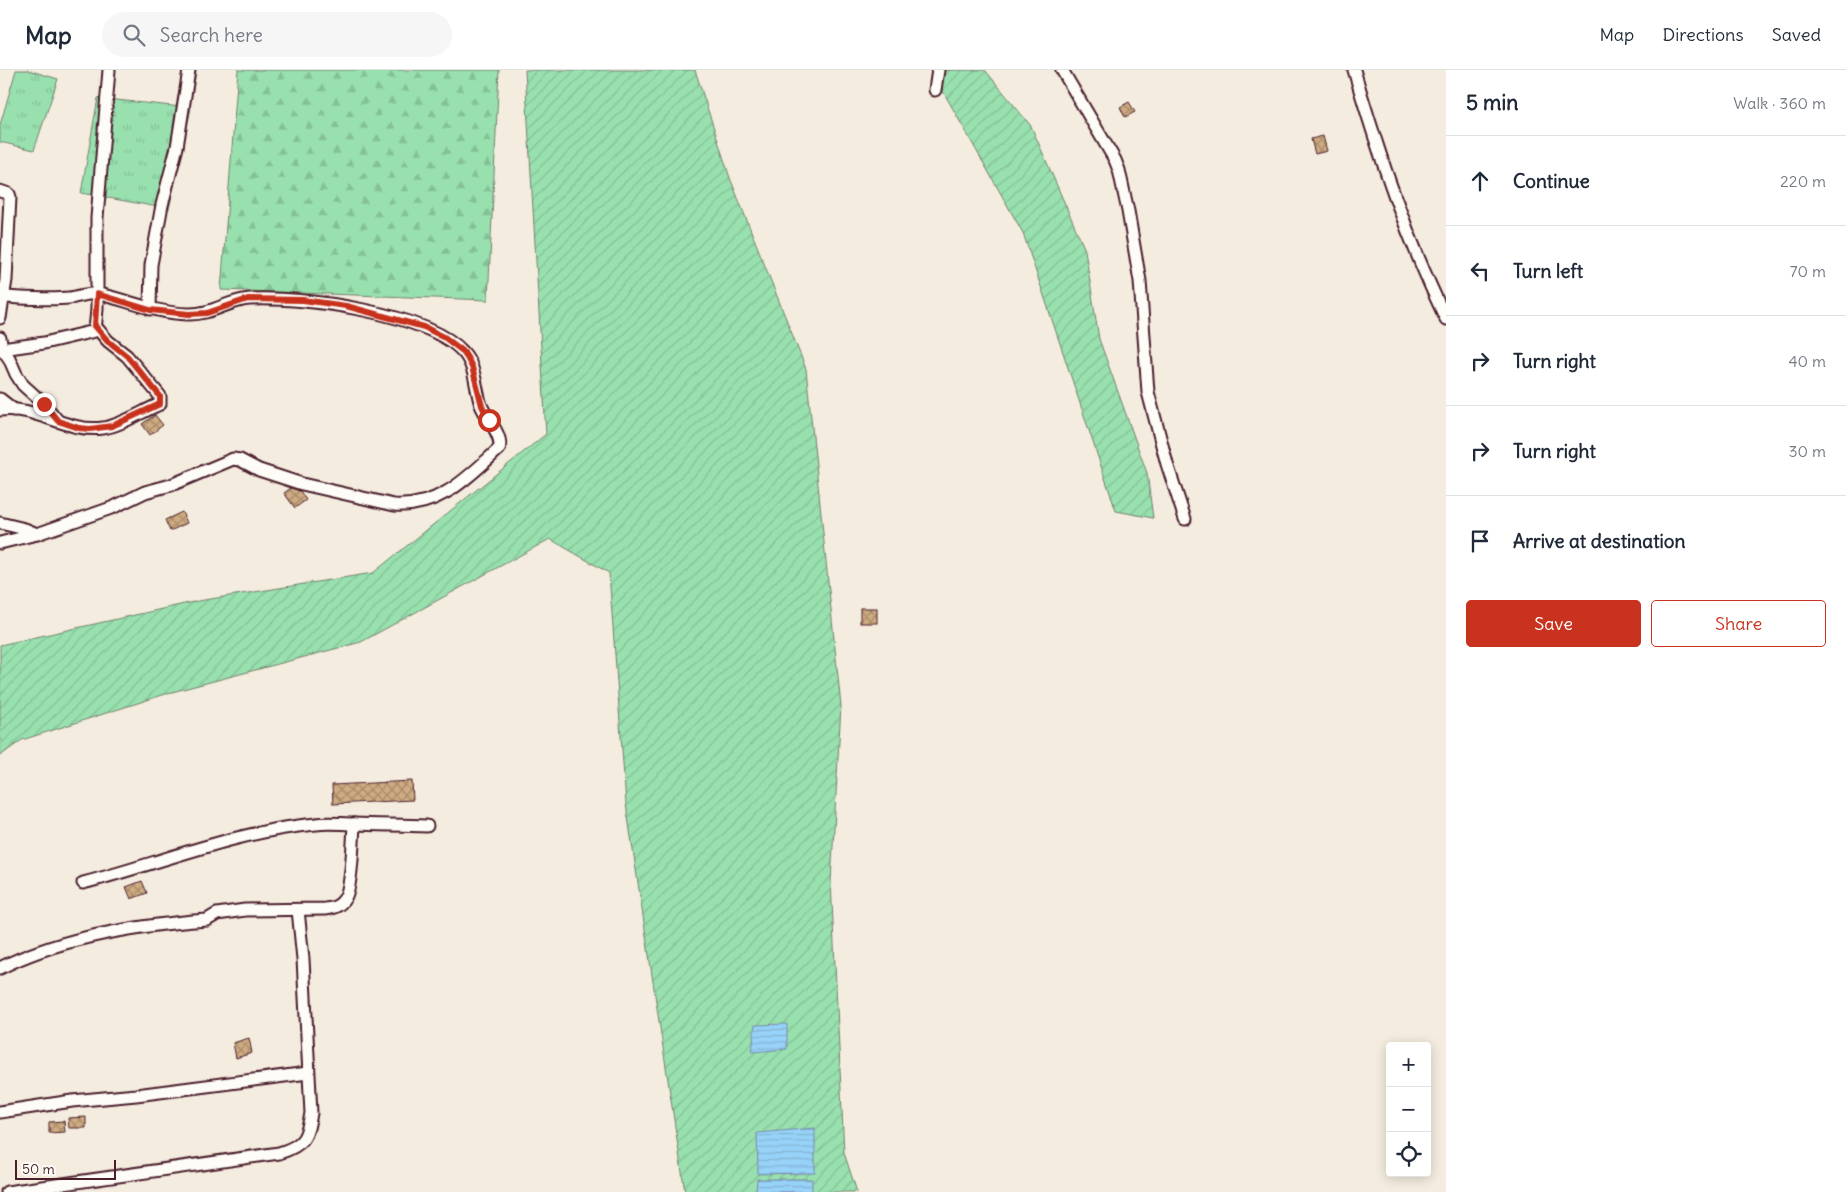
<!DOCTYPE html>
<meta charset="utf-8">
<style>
body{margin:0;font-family:Delius,sans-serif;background:#f6f6f7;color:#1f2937}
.controls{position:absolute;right:15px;bottom:15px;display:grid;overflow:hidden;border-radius:5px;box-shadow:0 2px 12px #0003}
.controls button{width:45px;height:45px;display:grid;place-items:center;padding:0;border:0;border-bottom:1px solid #e0e1e3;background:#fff;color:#1f2937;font:25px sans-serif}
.scale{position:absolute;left:15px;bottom:12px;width:101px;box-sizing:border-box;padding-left:5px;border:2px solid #4a1f2b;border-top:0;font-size:14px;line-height:18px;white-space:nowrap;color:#4a1f2b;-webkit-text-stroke:4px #fdfcf7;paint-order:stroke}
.stop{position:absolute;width:15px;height:15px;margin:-11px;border:4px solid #c8321e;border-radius:50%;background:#fff}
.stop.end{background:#c8321e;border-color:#fff;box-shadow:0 1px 5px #0008}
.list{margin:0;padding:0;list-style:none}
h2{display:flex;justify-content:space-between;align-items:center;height:65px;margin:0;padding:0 20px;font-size:21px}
h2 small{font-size:16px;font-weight:400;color:#747a83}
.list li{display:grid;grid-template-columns:32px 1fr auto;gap:15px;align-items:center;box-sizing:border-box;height:90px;padding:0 20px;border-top:1px solid #e0e1e3}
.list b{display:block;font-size:19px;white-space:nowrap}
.list em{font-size:16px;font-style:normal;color:#747a83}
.actions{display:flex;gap:10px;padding:15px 20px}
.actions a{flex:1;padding:11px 0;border:1px solid #c8321e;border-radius:5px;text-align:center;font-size:18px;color:#c8321e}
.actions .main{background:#c8321e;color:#fff}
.icon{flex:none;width:28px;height:28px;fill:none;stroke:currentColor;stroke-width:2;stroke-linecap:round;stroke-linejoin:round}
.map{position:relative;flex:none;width:1446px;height:1122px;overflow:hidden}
header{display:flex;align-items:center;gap:30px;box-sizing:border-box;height:70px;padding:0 25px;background:#fff;border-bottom:1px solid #e0e1e3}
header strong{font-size:24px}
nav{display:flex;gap:28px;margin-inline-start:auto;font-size:18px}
.search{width:350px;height:45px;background:#f6f6f7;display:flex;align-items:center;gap:12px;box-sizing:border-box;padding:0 18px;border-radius:28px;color:#747a83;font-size:19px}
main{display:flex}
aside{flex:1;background:#fff}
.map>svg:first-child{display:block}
.grass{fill:url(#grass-tufts);stroke:#71806c}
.forest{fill:url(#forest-firs);stroke:#71806c}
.garden{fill:url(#garden-furrows);stroke:#71806c}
.water{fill:url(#water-rules);stroke:#788aa6}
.building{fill:url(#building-cross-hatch);stroke:#4a1f2b}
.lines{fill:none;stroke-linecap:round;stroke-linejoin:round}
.street-casing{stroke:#4a1f2b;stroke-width:15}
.street{stroke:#fdfcf7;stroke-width:11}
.route{stroke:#c8321e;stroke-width:6}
</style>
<header>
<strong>Map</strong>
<div class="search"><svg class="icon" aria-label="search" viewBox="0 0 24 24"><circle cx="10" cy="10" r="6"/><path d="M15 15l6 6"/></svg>Search here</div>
<nav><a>Map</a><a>Directions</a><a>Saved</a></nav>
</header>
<main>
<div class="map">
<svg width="1446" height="1122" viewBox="0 0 1446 1122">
<defs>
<pattern id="grass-tufts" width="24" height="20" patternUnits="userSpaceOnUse" patternTransform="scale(1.25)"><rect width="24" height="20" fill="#98e0ae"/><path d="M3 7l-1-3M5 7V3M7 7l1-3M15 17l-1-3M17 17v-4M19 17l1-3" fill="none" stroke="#84c096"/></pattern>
<pattern id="forest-firs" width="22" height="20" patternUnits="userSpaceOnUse" patternTransform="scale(1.25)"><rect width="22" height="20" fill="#98e0ae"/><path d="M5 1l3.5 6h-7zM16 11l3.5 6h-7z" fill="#84c096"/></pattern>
<pattern id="garden-furrows" width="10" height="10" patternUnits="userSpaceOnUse" patternTransform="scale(1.25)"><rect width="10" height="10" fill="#98e0ae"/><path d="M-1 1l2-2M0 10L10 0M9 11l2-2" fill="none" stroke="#84c096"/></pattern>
<pattern id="water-rules" width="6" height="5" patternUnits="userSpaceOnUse" patternTransform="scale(1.25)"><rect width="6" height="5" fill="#97d2f8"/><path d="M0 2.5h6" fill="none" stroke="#84b4d5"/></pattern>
<pattern id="building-cross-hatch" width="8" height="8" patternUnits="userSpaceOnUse" patternTransform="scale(1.25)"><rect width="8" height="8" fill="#ceab81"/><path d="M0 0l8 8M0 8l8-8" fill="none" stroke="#a98b6a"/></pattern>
</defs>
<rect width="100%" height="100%" fill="#f4ecdf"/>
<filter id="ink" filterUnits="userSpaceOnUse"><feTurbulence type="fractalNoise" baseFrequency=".02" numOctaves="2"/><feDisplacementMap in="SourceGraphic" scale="10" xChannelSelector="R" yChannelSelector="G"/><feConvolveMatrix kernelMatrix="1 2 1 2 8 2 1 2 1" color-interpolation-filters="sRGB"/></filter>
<g filter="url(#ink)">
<!-- grass -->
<g class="grass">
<polygon points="16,0 28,0 58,9 34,80 0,72 0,55"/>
<polygon points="98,28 191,38 169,139 81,123"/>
</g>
<!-- forest -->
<polygon class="forest" points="238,0 499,0 488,230 221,220"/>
<!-- garden -->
<g class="garden">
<polygon points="525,0 695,0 730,108 806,299 841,636 831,811 844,1083 857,1122 685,1122 626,734 609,503 550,469 361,572 172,622 22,670 0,686 0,575 198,531 373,503 546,364"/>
<polygon points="931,0 985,0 1031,56 1085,180 1099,269 1147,403 1153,448 1116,441 1023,163"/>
</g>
<!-- water -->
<g class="water">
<polygon points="787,954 787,979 752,982 755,955"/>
<polygon points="815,1058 815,1103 758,1104 757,1063"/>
<polygon points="757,1109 812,1109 812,1122 756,1122"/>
</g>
<!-- building -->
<g class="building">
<polygon points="1129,32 1135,42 1125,47 1120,37"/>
<polygon points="1323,66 1327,81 1315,84 1311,69"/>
<polygon points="155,345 163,355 150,365 142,354"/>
<polygon points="291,418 300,421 306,430 295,438 284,423"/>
<polygon points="182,442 187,453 170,461 165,450"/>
<rect x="860" y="538" width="17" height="15"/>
<polygon points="412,711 413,730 333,734 332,715"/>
<polygon points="142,811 147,823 131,829 126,817"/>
<polygon points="249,968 252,983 236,988 233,973"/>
<polygon points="86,1047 86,1058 69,1058 68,1048"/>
<polygon points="64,1051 65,1062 49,1063 49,1052"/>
</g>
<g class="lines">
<!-- street casing -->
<g class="street-casing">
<g id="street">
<polyline points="1062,0 1115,90 1119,100 1128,141 1140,211 1148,322 1167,394 1185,449"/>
<path d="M1354,0C1379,85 1407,169 1446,249"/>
<polyline points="935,20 938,0"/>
<polyline points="0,121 9,124 10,127 6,210 0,248"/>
<polyline points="150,239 151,195 162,135 177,77 189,0"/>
<polyline points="0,268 2,279 9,288 16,304 23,315 44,334 58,351"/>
<polyline points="2,279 44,273 95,261 97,239 97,148 109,0"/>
<polyline points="0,329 14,340"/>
<path d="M0,340C35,335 67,363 103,358C120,356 143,341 160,334V326L127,286L108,271L95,256"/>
<polyline points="0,453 25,459 37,464"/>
<path d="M0,473L37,464L114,437L145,422L171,415L233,389L240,390L259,400L302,414L394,435C440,438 468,407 499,379C504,366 486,348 481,335C475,318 476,296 463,282C429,243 300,226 250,229C229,230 212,245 188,244C156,243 130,231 99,224C90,222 78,227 69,228C48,230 26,228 5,227"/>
<path d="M83,813C161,793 236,761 316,754C328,752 342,754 354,754C378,755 402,755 427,756"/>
<path d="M0,898C61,867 139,855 207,850L217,844L245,840L325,839C334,838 340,836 345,828C352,816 353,770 354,754"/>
<polyline points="0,1042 72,1031 136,1025 308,1003"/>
<path d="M7,1122L279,1083C305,1075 307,1067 311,1043L303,889L298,840"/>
</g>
</g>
<!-- street -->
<use href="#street" class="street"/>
</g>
</g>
<g class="lines" filter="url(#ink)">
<!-- route -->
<polyline class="route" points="44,334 58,351 79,358 90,359 112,356 160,334 160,326 127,286 108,271 95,256 97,224 150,240 189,244 207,243 248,229 303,230 346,236 424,257 444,267 464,282 472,297 482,336 489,350"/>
</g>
</svg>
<div class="controls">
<button>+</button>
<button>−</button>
<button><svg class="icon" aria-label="locate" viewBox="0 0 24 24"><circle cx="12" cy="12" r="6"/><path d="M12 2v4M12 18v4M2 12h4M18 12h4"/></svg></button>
</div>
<div class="scale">50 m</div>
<div class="stop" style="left:489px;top:350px"></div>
<div class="stop end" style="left:44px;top:334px"></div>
</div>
<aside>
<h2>5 min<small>Walk · 360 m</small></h2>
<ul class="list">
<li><svg class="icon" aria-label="ahead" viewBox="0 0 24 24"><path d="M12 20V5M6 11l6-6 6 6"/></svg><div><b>Continue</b></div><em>220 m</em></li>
<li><svg class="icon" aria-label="left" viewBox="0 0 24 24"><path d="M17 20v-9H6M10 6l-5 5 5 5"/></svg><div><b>Turn left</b></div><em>70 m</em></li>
<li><svg class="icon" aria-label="right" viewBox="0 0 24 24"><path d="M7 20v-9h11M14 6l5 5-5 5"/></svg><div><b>Turn right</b></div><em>40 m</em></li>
<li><svg class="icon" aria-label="right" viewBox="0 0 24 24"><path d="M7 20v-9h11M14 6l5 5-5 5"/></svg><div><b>Turn right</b></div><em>30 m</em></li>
<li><svg class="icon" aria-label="arrive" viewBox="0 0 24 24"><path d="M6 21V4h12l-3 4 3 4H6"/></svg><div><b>Arrive at destination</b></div></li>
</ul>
<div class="actions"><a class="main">Save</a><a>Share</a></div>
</aside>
</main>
